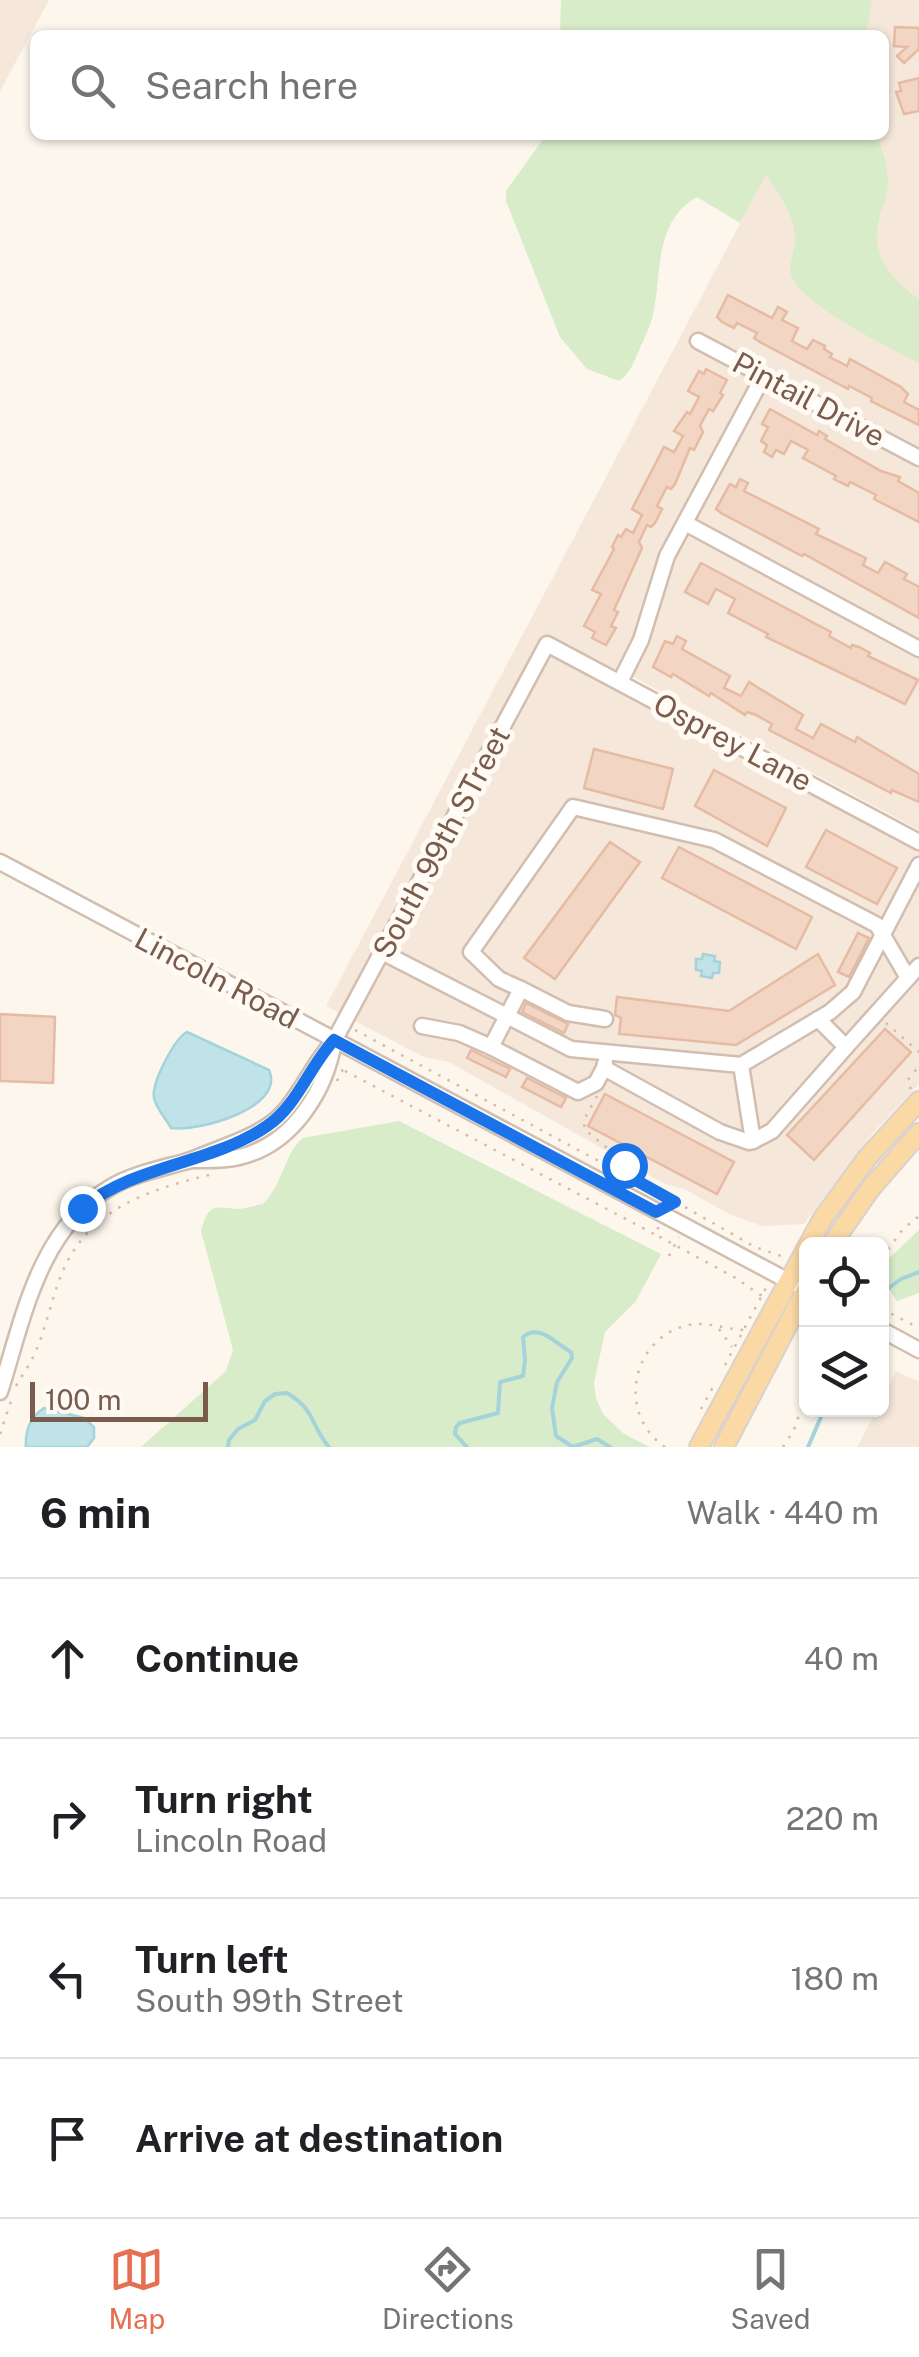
<!DOCTYPE html>
<meta charset="utf-8">
<style>
body{margin:0;font-family:"Public Sans",sans-serif;background:#f2f2f2;color:#202124}
.controls{position:absolute;right:30px;bottom:30px;display:grid;overflow:hidden;border-radius:15px;box-shadow:0 2px 8px #0004}
.controls button{width:90px;height:90px;display:grid;place-items:center;padding:0;border:0;border-bottom:2px solid #e0e0e0;background:#fff;color:#202124;font:50px sans-serif}
.scale{position:absolute;left:30px;bottom:25px;width:178px;box-sizing:border-box;padding-left:10px;border:5px solid #7a5c4d;border-top:0;font-size:28px;line-height:35px;white-space:nowrap;color:#7a5c4d;-webkit-text-stroke:8px #fffaf3;paint-order:stroke}
.stop{position:absolute;width:30px;height:30px;margin:-22px;border:8px solid #1a73e8;border-radius:50%;background:#fff}
.stop.end{background:#1a73e8;border-color:#fff;box-shadow:0 2px 10px #0008}
.list{margin:0;padding:0;list-style:none}
h2{display:flex;justify-content:space-between;align-items:center;height:130px;margin:0;padding:0 40px;font-size:42px}
h2 small{font-size:32px;font-weight:400;color:#757577}
.list li{display:grid;grid-template-columns:65px 1fr auto;gap:30px;align-items:center;box-sizing:border-box;height:160px;padding:0 40px;border-top:2px solid #e0e0e0}
.list b{display:block;font-size:38px;white-space:nowrap}
.list p{margin:0;font-size:32px;white-space:nowrap;color:#757577}
.list em{font-size:32px;font-style:normal;color:#757577}
.icon{flex:none;width:55px;height:55px;fill:none;stroke:currentColor;stroke-width:2;stroke-linecap:round;stroke-linejoin:round}
.map{position:relative;flex:none;width:919px;height:1447px;overflow:hidden}
.search{position:absolute;background:#fff;box-shadow:0 2px 8px #0004;left:30px;right:30px;top:30px;height:110px;display:flex;align-items:center;gap:25px;box-sizing:border-box;padding:0 35px;border-radius:15px;color:#757577;font-size:38px}
.sheet{height:770px;background:#fff}
nav{display:flex;justify-content:space-around;align-items:center;box-sizing:border-box;height:140px;border-top:2px solid #e0e0e0;background:#fff;font-size:28px;color:#757577}
nav a{display:grid;justify-items:center;gap:5px}
nav .on{color:#e76f51}
.map>svg:first-child{display:block}
.residential{fill:#f5e8da}
.green{fill:#d8ecc9}
.water{fill:#bfe3e8;stroke:#a5d3da;stroke-width:2.5}
.lines{fill:none;stroke-linecap:round;stroke-linejoin:round}
.stream{stroke:#a5d3da;stroke-width:4}
.building{fill:#f3d5c3;stroke:#e6bba3;stroke-width:2.5}
.minor-casing{stroke:#d1beb0;stroke-width:19}
.major-casing{stroke:#dad1cd;stroke-width:22}
.path{stroke:#d9b8a5;stroke-width:2.5;stroke-dasharray:2.5 8;stroke-linecap:butt}
.minor{stroke:#fff;stroke-width:14}
.major{stroke:#fbd9a5;stroke-width:18}
.route{stroke:#1a73e8;stroke-width:12}
.labels{text-anchor:middle;dominant-baseline:central;stroke-width:10;stroke-linejoin:round;paint-order:stroke}
.street-label{font-size:30px;fill:#7a5c4d;stroke:#fffaf3}
</style>
<div class="map">
<svg width="919" height="1447" viewBox="0 0 919 1447">
<rect width="100%" height="100%" fill="#fdf6ec"/>
<!-- residential -->
<g class="residential">
<polygon points="0,0 49,0 0,91"/>
<polygon points="858,0 919,0 919,830 633,677 555,641 919,836 919,1084 871,1135 804,1224 762,1226 729,1214 684,1189 665,1184 449,1062 424,1057 326,1006 787,135 884,135 884,35 840,35"/>
<polygon points="896,1371 919,1382 919,1447 857,1447 877,1410 882,1410 882,1400"/>
</g>
<!-- green -->
<g class="green">
<polygon points="561,0 872,0 866,35 560,35"/>
<path d="M546,135H877C882,150 888,165 888,181C888,195 882,207 879,220C870,255 892,280 919,299V363C891,348 790,301 790,269C790,258 796,248 795,238C795,215 778,192 766,175L740,223L697,197C652,223 663,275 652,319C649,329 644,339 640,348C634,361 631,373 619,381L587,369L560,337L506,201V191Z"/>
<path d="M399,1121L661,1254L636,1301L605,1332L594,1383L596,1398L603,1414L623,1433L649,1447H141L226,1371L233,1350L201,1231C209,1203 214,1207 237,1209C245,1209 256,1205 263,1204C284,1183 284,1153 303,1138Z"/>
<polygon points="919,1230 919,1293 897,1301 882,1279 882,1265"/>
</g>
<!-- water -->
<g class="water">
<polygon points="703,954 715,956 714,961 720,962 719,973 713,973 712,978 701,976 702,971 696,970 696,959 702,959"/>
<path d="M187,1032L269,1070C286,1108 198,1132 171,1128C166,1119 156,1108 154,1098C151,1083 175,1038 187,1032Z"/>
<path d="M44,1408L84,1418L94,1427V1438L87,1447H26C25,1431 30,1417 44,1408Z"/>
</g>
<g class="lines">
<!-- stream -->
<g class="stream">
<polyline points="882,1293 901,1279 919,1272"/>
<path d="M228,1447L229,1440L238,1429L255,1420L265,1401L275,1394L287,1393C316,1410 310,1425 329,1447"/>
<path d="M467,1447L455,1434L456,1427L460,1423L498,1413L500,1382L523,1376L525,1360L523,1337C539,1323 555,1343 571,1352L572,1358L557,1382L552,1408L556,1436L573,1447L597,1439L610,1447"/>
<polyline points="808,1447 824,1410"/>
</g>
</g>
<!-- building -->
<g class="building">
<polygon points="895,27 919,28 919,49 904,63 897,56 907,47 894,46"/>
<polygon points="919,78 919,111 904,114 896,92 901,91 899,83"/>
<polygon points="728,295 772,318 778,307 787,312 782,320 798,328 792,341 807,349 813,340 825,346 824,349 832,354 830,357 847,366 850,359 901,387 908,394 904,402 919,410 919,425 871,401 872,398 849,386 848,389 760,342 754,338 757,333 737,323 734,328 722,322 717,317"/>
<polygon points="706,369 727,380 720,393 723,395 713,411 709,409 700,426 703,432 694,450 690,448 675,484 671,489 667,487 657,506 662,509 655,523 651,527 647,525 639,542 642,548 614,610 618,612 611,626 616,628 606,645 592,638 595,632 584,626 601,594 592,590 614,549 612,547 618,535 621,537 626,529 633,533 642,515 632,509 664,447 674,452 683,436 674,431 687,412 690,414 699,397 688,391 699,371 704,374"/>
<polygon points="770,409 817,435 819,431 827,436 825,439 881,471 900,477 898,481 919,493 919,522 874,499 876,495 850,482 848,486 834,479 836,476 803,458 808,450 791,441 784,454 776,450 772,457 764,452 767,445 761,441 768,427 762,424"/>
<polygon points="740,479 748,483 744,491 819,529 816,534 866,558 863,565 878,573 885,562 907,574 904,579 919,587 919,618 804,554 802,556 721,513 716,509 730,484 736,487"/>
<polygon points="701,563 831,632 829,636 851,648 852,645 859,647 870,653 868,656 918,680 905,704 766,637 768,634 728,613 735,599 716,589 708,604 685,592"/>
<polygon points="677,636 686,641 682,649 730,676 724,688 741,696 749,682 803,715 796,729 813,738 821,724 855,742 857,737 919,774 919,802 892,790 891,793 769,730 772,724 756,715 747,712 745,715 711,693 709,696 673,674 671,677 653,667 665,641 673,644"/>
<polygon points="594,749 673,769 663,809 584,788"/>
<polygon points="714,770 786,808 767,846 695,806"/>
<polygon points="826,830 897,868 877,904 806,867"/>
<polygon points="610,842 640,862 555,979 524,958"/>
<polygon points="679,847 812,917 796,949 662,878"/>
<polygon points="858,933 869,938 849,977 838,972"/>
<polygon points="818,954 835,985 736,1045 619,1034 621,1018 615,1015 617,997 729,1011"/>
<polygon points="526,1003 568,1024 564,1033 522,1012"/>
<polygon points="0,1014 55,1017 53,1083 0,1081"/>
<polygon points="885,1029 911,1052 814,1160 787,1135"/>
<polygon points="471,1050 510,1069 506,1077 467,1058"/>
<polygon points="527,1078 566,1098 561,1107 522,1087"/>
<polygon points="605,1094 734,1162 717,1194 588,1126"/>
</g>
<g class="lines">
<!-- minor casing -->
<g class="minor-casing">
<g id="minor">
<polyline points="698,341 919,458"/>
<polyline points="685,523 919,649"/>
<polyline points="620,682 641,640 667,556 764,375"/>
<polyline points="0,862 794,1284"/>
<polyline points="382,952 571,1049 741,1065 830,1012 853,992 919,865"/>
<polyline points="908,978 919,966"/>
<polyline points="521,989 568,1013 605,1019"/>
<polyline points="422,1026 459,1033 491,1047"/>
<path d="M334,1041C326,1091 292,1145 239,1157C223,1161 207,1160 191,1160C221,1147 261,1137 283,1113C303,1091 314,1062 334,1041L547,644L919,842"/>
<polyline points="605,1063 604,1068 720,1132 749,1142 753,1141 741,1065"/>
<polyline points="604,1068 596,1083 578,1092 491,1047 521,989 499,979 471,952 573,807 714,840 877,925 908,978 846,1047"/>
<polyline points="753,1141 772,1131 846,1047 818,1019"/>
<polyline points="882,1330 919,1350"/>
<path d="M0,1392C23,1319 39,1228 111,1187C135,1173 164,1168 191,1160"/>
</g>
</g>
<!-- major casing -->
<g class="major-casing">
<g id="major">
<polyline points="832,1244 871,1188 919,1133"/>
<polyline points="699,1447 823,1218 867,1158 919,1101"/>
<polyline points="724,1447 806,1290"/>
</g>
</g>
<!-- path -->
<g class="path">
<polyline points="886,1023 919,1052"/>
<polyline points="355,1030 675,1202"/>
<polyline points="345,1071 658,1236"/>
<polyline points="337,1081 343,1069"/>
<polyline points="911,1089 907,1081 919,1066"/>
<polyline points="597,1096 585,1118 584,1129 623,1161 622,1171"/>
<polyline points="676,1202 755,1247 784,1257"/>
<polyline points="658,1227 658,1236 734,1277 762,1296"/>
<polyline points="669,1256 679,1237"/>
<polyline points="882,1258 903,1229 919,1216"/>
<polyline points="882,1309 919,1328"/>
<polyline points="719,1329 732,1347"/>
<polyline points="725,1365 768,1284"/>
<path d="M16,1386C21,1376 28,1368 32,1359C45,1334 50,1304 60,1278C86,1209 147,1190 213,1174"/>
<polyline points="701,1409 714,1385"/>
<polyline points="0,1434 12,1398"/>
<path d="M665,1447C619,1416 629,1345 681,1327C703,1319 721,1329 744,1330"/>
<polyline points="783,1447 794,1430 806,1394"/>
</g>
<!-- minor -->
<use href="#minor" class="minor"/>
<!-- major -->
<use href="#major" class="major"/>
</g>
<g class="lines">
<!-- route -->
<path class="route" d="M82,1208C136,1164 210,1165 267,1126C297,1106 309,1067 334,1040L656,1212L675,1202L621,1172L624,1165"/>
</g>
<g class="labels">
<!-- street labels -->
<g class="street-label">
<text transform="translate(809 399) rotate(28)">Pintail Drive</text>
<text transform="translate(733 742) rotate(28)">Osprey Lane</text>
<text transform="translate(441 842) rotate(-62)">South 99th STreet</text>
<text transform="translate(217 978) rotate(28)">Lincoln Road</text>
</g>
</g>
</svg>
<div class="controls">
<button><svg class="icon" aria-label="locate" viewBox="0 0 24 24"><circle cx="12" cy="12" r="6"/><path d="M12 2v4M12 18v4M2 12h4M18 12h4"/></svg></button>
<button><svg class="icon" aria-label="layers" viewBox="0 0 24 24"><path d="M12 4l9 5-9 5-9-5zM3 14l9 5 9-5"/></svg></button>
</div>
<div class="scale">100 m</div>
<div class="stop" style="left:624px;top:1165px"></div>
<div class="stop end" style="left:82px;top:1208px"></div>
<div class="search"><svg class="icon" aria-label="search" viewBox="0 0 24 24"><circle cx="10" cy="10" r="6"/><path d="M15 15l6 6"/></svg>Search here</div>
</div>
<section class="sheet">
<h2>6 min<small>Walk · 440 m</small></h2>
<ul class="list">
<li><svg class="icon" aria-label="ahead" viewBox="0 0 24 24"><path d="M12 20V5M6 11l6-6 6 6"/></svg><div><b>Continue</b></div><em>40 m</em></li>
<li><svg class="icon" aria-label="right" viewBox="0 0 24 24"><path d="M7 20v-9h11M14 6l5 5-5 5"/></svg><div><b>Turn right</b><p>Lincoln Road</p></div><em>220 m</em></li>
<li><svg class="icon" aria-label="left" viewBox="0 0 24 24"><path d="M17 20v-9H6M10 6l-5 5 5 5"/></svg><div><b>Turn left</b><p>South 99th Street</p></div><em>180 m</em></li>
<li><svg class="icon" aria-label="arrive" viewBox="0 0 24 24"><path d="M6 21V4h12l-3 4 3 4H6"/></svg><div><b>Arrive at destination</b></div></li>
</ul>
</section>
<nav>
<a class="on"><svg class="icon" aria-label="map" viewBox="0 0 24 24"><path d="M3 6l6-2 6 2 6-2v14l-6 2-6-2-6 2zM9 4v14M15 6v14"/></svg>Map</a>
<a><svg class="icon" aria-label="directions" viewBox="0 0 24 24"><path d="M12 3l9 9-9 9-9-9zM9 14v-3h6M13 9l2 2-2 2"/></svg>Directions</a>
<a><svg class="icon" aria-label="saved" viewBox="0 0 24 24"><path d="M7 4h10v16l-5-4-5 4z"/></svg>Saved</a>
</nav>
